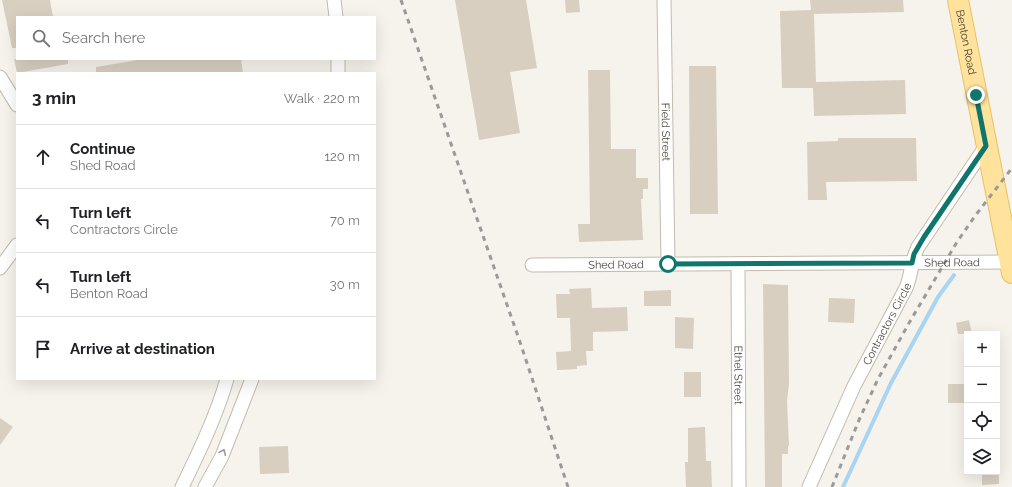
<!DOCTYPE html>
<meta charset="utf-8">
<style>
body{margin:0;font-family:Raleway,sans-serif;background:#f2f2f2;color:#202124}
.controls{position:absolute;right:12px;bottom:12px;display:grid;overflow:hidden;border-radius:0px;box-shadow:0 4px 16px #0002}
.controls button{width:36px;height:36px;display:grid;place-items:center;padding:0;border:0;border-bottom:1px solid #e0e0e0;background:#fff;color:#202124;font:20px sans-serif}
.stop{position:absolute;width:12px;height:12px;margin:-9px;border:3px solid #0f766e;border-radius:50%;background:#fff}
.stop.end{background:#0f766e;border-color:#fff;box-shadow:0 1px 4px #0008}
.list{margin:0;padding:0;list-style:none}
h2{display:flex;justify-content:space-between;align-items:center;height:52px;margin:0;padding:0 16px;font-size:17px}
h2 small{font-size:13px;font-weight:400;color:#757577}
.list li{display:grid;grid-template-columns:26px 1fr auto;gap:12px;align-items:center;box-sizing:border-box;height:64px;padding:0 16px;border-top:1px solid #e0e0e0}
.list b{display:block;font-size:15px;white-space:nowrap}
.list p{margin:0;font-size:13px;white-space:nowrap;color:#757577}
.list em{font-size:13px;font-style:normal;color:#757577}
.icon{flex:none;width:22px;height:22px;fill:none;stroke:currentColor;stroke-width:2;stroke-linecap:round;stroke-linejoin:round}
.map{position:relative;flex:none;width:1012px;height:487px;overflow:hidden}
.search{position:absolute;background:#fff;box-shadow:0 4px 16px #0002;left:16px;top:16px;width:360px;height:44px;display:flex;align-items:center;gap:10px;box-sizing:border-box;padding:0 14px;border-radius:0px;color:#757577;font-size:15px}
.panel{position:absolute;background:#fff;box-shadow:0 4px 16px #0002;left:16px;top:72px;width:360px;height:308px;border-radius:0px}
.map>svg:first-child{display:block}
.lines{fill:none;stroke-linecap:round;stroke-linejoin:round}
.stream{stroke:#a9d4f2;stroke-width:4}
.building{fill:#d8cfc1}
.minor-casing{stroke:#c2bbae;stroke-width:15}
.primary-casing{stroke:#e6c16a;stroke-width:22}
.minor{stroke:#fff;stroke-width:13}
.primary{stroke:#ffe39c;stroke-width:20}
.rail{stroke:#9a9a9a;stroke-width:3;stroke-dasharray:5 5;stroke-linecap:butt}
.oneway{stroke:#9c9892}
.route{stroke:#0f766e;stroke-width:5}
.labels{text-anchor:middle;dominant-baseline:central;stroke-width:4;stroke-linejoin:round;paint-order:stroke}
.street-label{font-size:11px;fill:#4b4439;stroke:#fff}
</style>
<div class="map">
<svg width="1012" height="487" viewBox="0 0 1012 487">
<rect width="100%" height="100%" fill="#f6f3ec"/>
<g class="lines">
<!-- stream -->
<polyline class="stream" points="843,487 891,383 938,297 954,275"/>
</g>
<!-- building -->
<g class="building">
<polygon points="2,0 50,0 53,17 17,17 17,48 12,48"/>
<polygon points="455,0 526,0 537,68 510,72 520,133 479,140"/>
<polygon points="565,0 579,0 580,12 566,13"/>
<polygon points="810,0 903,0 904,12 814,14 816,82 905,80 906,114 814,116 813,88 782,88 780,11 811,10"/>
<polygon points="14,59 68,59 68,64 17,73"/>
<polygon points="144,59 241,59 243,73 96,73 96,67"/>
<polygon points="689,66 716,66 718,214 690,214"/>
<polygon points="588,70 610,70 611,149 636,149 636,178 648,178 648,189 643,189 643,199 641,199 643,240 579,242 578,224 590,224"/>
<polygon points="838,138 916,138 917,181 826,182 827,200 808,200 807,142 838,141"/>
<polygon points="763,284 788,285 789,384 787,401 789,446 788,446 788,454 782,454 782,487 765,487"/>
<polygon points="591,288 592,308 627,307 628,331 593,332 593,351 586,351 587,365 577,366 577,369 557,370 556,352 571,351 570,318 557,318 556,294 570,294 569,289"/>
<polygon points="671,290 671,306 644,306 644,291"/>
<polygon points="829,298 855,299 854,323 828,322"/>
<polygon points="675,317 694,318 693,349 675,348"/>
<polygon points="969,320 972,334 958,334 956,323"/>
<rect x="684" y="372" width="17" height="25"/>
<rect x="948" y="384" width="19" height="19"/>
<polygon points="0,418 13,427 0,445"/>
<polygon points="705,427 706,461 711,461 712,487 686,487 685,462 688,462 688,428"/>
<polygon points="288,446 289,473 260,474 259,447"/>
<polygon points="982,472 999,472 999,484 982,485"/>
</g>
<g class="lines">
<!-- minor casing -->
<g class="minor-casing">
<g id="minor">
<polyline points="334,0 336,17"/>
<path id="s1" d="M664,0L668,264"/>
<polyline points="338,59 338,73"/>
<polyline points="0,77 17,105"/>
<path id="s2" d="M738,264L739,487"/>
<path id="s3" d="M532,265L1012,262"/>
<polyline points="0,268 17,245"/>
<path d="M182,487C199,452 216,417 227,379"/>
<polyline points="205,487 222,456 252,379"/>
<path id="s4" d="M809,487L854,386L906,288C912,274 911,260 918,247L986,146"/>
</g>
</g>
<!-- primary casing -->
<g class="primary-casing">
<g id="primary">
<path id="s5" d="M958,0L1012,273"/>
</g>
</g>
<!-- minor -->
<use href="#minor" class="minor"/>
<!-- primary -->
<use href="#primary" class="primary"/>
<!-- rail -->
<g class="rail">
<polyline points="401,0 521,345 568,487"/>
<polyline points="832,487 859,420 878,379 909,323 957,242 975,216 1012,168"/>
</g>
</g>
<!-- one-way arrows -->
<defs><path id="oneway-chevron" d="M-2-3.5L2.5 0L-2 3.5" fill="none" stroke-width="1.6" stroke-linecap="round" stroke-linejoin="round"/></defs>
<use class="oneway" href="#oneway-chevron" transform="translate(223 452) rotate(-66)"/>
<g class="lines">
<!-- route -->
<polyline class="route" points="668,264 912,263 914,254 924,237 986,146 976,95"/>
</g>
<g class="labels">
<!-- street labels -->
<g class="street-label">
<text stroke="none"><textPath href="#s5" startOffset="43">Benton Road</textPath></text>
<text stroke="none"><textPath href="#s1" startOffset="132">Field Street</textPath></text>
<text stroke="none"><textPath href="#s3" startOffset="420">Shed Road</textPath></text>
<text stroke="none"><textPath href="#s3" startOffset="84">Shed Road</textPath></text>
<text stroke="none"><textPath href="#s4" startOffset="181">Contractors Circle</textPath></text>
<text stroke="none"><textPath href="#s2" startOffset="111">Ethel Street</textPath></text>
</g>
</g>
</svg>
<div class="controls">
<button>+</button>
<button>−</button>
<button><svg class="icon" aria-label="locate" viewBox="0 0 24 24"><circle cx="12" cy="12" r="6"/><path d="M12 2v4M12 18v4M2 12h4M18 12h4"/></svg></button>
<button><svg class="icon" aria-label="layers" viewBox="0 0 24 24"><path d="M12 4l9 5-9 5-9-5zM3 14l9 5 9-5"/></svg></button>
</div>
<div class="stop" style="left:668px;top:264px"></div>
<div class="stop end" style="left:976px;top:95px"></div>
<div class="search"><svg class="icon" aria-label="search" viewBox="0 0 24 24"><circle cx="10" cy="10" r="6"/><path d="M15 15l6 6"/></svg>Search here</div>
<section class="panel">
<h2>3 min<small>Walk · 220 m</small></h2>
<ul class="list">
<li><svg class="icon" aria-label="ahead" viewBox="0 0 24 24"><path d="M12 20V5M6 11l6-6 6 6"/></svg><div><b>Continue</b><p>Shed Road</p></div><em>120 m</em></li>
<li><svg class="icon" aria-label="left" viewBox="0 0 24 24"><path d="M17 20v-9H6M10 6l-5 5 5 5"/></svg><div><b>Turn left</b><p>Contractors Circle</p></div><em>70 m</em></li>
<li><svg class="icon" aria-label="left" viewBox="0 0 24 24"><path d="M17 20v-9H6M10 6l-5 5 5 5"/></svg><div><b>Turn left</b><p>Benton Road</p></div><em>30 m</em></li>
<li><svg class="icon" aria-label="arrive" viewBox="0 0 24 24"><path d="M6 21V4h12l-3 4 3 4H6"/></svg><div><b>Arrive at destination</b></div></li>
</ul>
</section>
</div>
